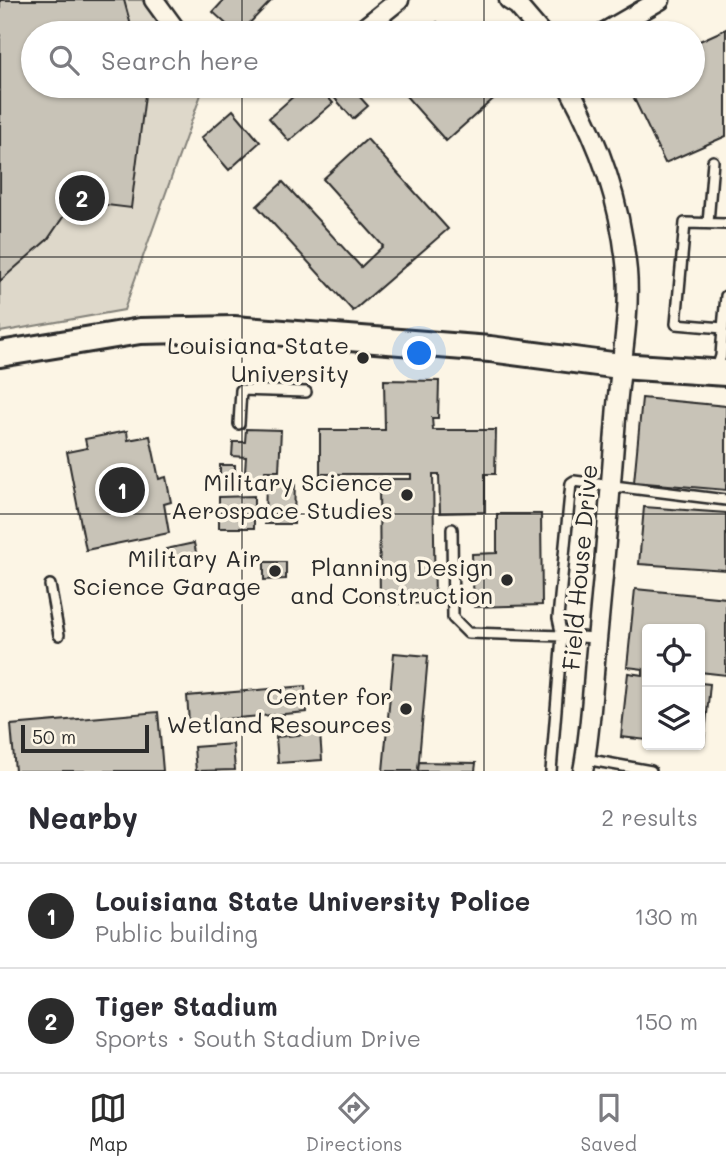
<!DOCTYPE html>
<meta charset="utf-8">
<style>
body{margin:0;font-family:Mali,sans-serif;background:#f2f2f3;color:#2b2b33}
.controls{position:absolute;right:21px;bottom:21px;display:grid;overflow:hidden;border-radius:7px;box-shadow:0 2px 5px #0004}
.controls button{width:63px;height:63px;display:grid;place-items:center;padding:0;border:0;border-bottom:2px solid #e1e1e2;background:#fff;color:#2b2b33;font:35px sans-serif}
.scale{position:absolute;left:21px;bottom:18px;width:128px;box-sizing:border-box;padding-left:7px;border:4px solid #2b2b2b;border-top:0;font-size:19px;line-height:24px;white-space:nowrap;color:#2b2b2b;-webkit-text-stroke:5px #fcf5e5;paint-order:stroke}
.you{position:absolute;left:420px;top:354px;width:24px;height:24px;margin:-18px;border:5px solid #fff;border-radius:50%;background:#1a73e8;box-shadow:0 0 0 10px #1a73e833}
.badge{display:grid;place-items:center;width:46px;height:46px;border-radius:50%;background:#2b2b2b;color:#fff;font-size:23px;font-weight:700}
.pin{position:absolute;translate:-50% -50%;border:4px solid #fff;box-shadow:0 2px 7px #0006}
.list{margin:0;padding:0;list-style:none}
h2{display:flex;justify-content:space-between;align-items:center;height:91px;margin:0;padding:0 28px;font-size:30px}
h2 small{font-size:23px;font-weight:400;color:#7c7c81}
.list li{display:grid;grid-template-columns:46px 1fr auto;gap:21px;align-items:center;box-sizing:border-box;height:105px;padding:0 28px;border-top:2px solid #e1e1e2}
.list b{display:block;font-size:26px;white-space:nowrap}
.list p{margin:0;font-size:23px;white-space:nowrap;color:#7c7c81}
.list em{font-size:23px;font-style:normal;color:#7c7c81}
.icon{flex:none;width:38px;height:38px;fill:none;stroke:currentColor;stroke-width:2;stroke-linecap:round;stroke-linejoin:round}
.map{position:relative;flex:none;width:726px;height:771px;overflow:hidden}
.search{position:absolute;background:#fff;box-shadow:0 2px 5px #0004;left:21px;right:21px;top:21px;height:77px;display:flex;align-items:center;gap:18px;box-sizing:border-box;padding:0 24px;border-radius:38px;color:#7c7c81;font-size:26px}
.sheet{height:301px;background:#fff}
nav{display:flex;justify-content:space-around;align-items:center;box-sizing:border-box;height:98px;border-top:2px solid #e1e1e2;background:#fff;font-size:19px;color:#7c7c81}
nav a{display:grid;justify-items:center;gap:4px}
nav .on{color:#2b2b2b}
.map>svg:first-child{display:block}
.green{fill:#ded8ca;stroke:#84827a;stroke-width:2}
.building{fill:#c8c3b7;stroke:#2b2b2b;stroke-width:2}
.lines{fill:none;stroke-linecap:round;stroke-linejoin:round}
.lane-casing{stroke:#2b2b2b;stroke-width:14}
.street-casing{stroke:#2b2b2b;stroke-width:23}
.secondary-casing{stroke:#2b2b2b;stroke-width:30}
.lane{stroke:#fcf5e5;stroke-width:9}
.street{stroke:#fcf5e5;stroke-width:18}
.secondary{stroke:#fcf5e5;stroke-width:24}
.grid{fill:none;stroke:#2b2b2b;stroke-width:2;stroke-opacity:0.55}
.poi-dot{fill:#2b2b2b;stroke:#fcf5e5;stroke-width:2.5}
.labels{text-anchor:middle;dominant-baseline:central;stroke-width:7;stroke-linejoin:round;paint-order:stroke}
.poi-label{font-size:24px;fill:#2b2b2b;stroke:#fcf5e5;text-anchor:end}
.street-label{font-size:24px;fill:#2b2b2b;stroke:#fcf5e5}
</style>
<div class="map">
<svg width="726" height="771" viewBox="0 0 726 771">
<rect width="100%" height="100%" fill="#fcf5e5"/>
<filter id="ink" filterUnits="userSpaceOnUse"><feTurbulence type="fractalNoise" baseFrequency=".0143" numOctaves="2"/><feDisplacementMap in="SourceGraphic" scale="14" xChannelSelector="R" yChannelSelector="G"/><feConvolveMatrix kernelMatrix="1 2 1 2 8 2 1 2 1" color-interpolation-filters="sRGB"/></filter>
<g filter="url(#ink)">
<!-- green -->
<polygon class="green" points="0,0 142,0 168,33 33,33 33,86 204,86 124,310 0,332"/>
<!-- building -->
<g class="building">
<polygon points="0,0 124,0 133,33 33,33 33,86 146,87 131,208 74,201 48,239 0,281"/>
<polygon points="224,0 272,0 240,33 236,33 213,12"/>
<polygon points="437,22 447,33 423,33"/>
<polygon points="726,29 726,136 665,163 628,86 693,86 693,44"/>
<polygon points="305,86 318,86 333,103 289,141 269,118"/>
<polygon points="324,86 350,86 368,106 353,119"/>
<polygon points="397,86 493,86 500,93 446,141"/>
<polygon points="233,110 260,142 229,170 201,138"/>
<polygon points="367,139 448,229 353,311 257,206 283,182 361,267 383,246 323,179"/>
<polygon points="384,380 439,381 438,418 432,418 433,430 496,430 495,474 485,474 485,512 440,513 439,474 433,474 435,603 380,604 379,479 411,479 411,474 320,474 320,430 385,430"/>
<polygon points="642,398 726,406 726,490 634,482"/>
<polygon points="246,429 281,430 279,471 265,471 265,486 244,486 246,457 232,456 233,442 245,442"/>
<polygon points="127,431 128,440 150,436 159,479 166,477 171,502 164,504 169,533 86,550 67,452 87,448 85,439"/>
<polygon points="220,465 235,465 235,482 220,483"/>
<polygon points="266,479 295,479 294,524 265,524"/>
<polygon points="254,496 254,528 219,528 219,497"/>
<polygon points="644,507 726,513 726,570 639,564"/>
<polygon points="497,514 541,514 542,605 474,607 472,554 497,553"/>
<polygon points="194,543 198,561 170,567 166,549"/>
<polygon points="264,562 286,562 286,579 264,580"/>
<polygon points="635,589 726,598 726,675 700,672 700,629 647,629 647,740 621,737 628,673 643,675 643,669 627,667"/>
<polygon points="394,653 428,656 418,771 383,771"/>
<polygon points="700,683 710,684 704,745 700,745"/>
<polygon points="305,686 307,712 189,722 187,696"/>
<polygon points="158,712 163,771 15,771 11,725"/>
<polygon points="320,733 322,760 278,763 276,737"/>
<polygon points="233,744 235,770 196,771 194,747"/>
<polygon points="419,762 476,763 475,771 418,771"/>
</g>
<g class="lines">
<!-- lane casing -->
<g class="lane-casing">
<g id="lane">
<polyline points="708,223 713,161"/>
<polyline points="723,328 726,296"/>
<polyline points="716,371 721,356 723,328 676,324 685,223 726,224"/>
<polyline points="239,424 241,390 306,392"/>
<polyline points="452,529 453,618 468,633 562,636 551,771"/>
<polyline points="50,585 59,635"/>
<polyline points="597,638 562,636 558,618 571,483 574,481 726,500"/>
<polyline points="585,759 651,771"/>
</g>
</g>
<!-- street casing -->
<g class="street-casing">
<g id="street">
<polyline points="154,0 178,33"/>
<polyline points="509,0 517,5 541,33"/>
<polyline points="358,33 399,0"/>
<polyline points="603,33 660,0"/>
<path d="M568,86C601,147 620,200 627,271C631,316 619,371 616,418C610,499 603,580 595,661C592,697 590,735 583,771"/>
</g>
</g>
<!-- secondary casing -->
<g class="secondary-casing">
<polyline id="secondary" points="0,354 140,331 234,329 490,349 620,366 726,373"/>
</g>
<!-- lane -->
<use href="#lane" class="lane"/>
<!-- street -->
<use href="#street" class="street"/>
<!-- secondary -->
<use href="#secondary" class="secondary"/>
</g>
</g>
<!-- grid -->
<path class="grid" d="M242,0V33M484,0V33M242,86V771M484,86V771M0,257H726M0,514H726"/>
<!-- markers -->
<g class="poi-dot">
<circle cx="363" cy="358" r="7"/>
<circle cx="407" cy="495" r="7"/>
<circle cx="275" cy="571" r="7"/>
<circle cx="507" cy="580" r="7"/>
<circle cx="406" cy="709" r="7"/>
</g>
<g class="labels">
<!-- poi labels -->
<g class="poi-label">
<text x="349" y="344">Louisiana State<tspan x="349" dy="28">University</tspan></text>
<text x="393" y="481">Military Science<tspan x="393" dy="28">Aerospace Studies</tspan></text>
<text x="261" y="557">Military Air<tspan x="261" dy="28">Science Garage</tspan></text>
<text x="493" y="566">Planning Design<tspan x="493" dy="28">and Construction</tspan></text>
<text x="392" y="695">Center for<tspan x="392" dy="28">Wetland Resources</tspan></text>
</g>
<!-- street labels -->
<g class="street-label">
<text transform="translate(579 567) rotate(-85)">Field House Drive</text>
</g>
</g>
</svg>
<div class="controls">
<button><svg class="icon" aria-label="locate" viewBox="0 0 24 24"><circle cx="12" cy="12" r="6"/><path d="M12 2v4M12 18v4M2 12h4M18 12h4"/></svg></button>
<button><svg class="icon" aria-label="layers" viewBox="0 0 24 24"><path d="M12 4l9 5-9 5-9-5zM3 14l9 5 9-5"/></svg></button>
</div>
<div class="scale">50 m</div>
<div class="you"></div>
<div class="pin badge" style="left:122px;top:490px">1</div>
<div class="pin badge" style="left:82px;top:198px">2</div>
<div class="search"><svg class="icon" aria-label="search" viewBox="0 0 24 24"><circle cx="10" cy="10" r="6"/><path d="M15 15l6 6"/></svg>Search here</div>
</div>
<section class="sheet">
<h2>Nearby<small>2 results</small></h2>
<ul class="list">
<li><span class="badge">1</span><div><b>Louisiana State University Police</b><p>Public building</p></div><em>130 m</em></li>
<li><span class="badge">2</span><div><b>Tiger Stadium</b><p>Sports · South Stadium Drive</p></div><em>150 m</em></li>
</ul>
</section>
<nav>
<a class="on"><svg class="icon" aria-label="map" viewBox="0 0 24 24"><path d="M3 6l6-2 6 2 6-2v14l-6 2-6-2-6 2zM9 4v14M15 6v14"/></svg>Map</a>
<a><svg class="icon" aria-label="directions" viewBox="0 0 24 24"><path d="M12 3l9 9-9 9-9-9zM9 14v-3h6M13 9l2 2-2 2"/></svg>Directions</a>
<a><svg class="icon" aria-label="saved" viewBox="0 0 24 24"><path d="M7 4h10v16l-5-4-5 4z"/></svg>Saved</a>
</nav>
